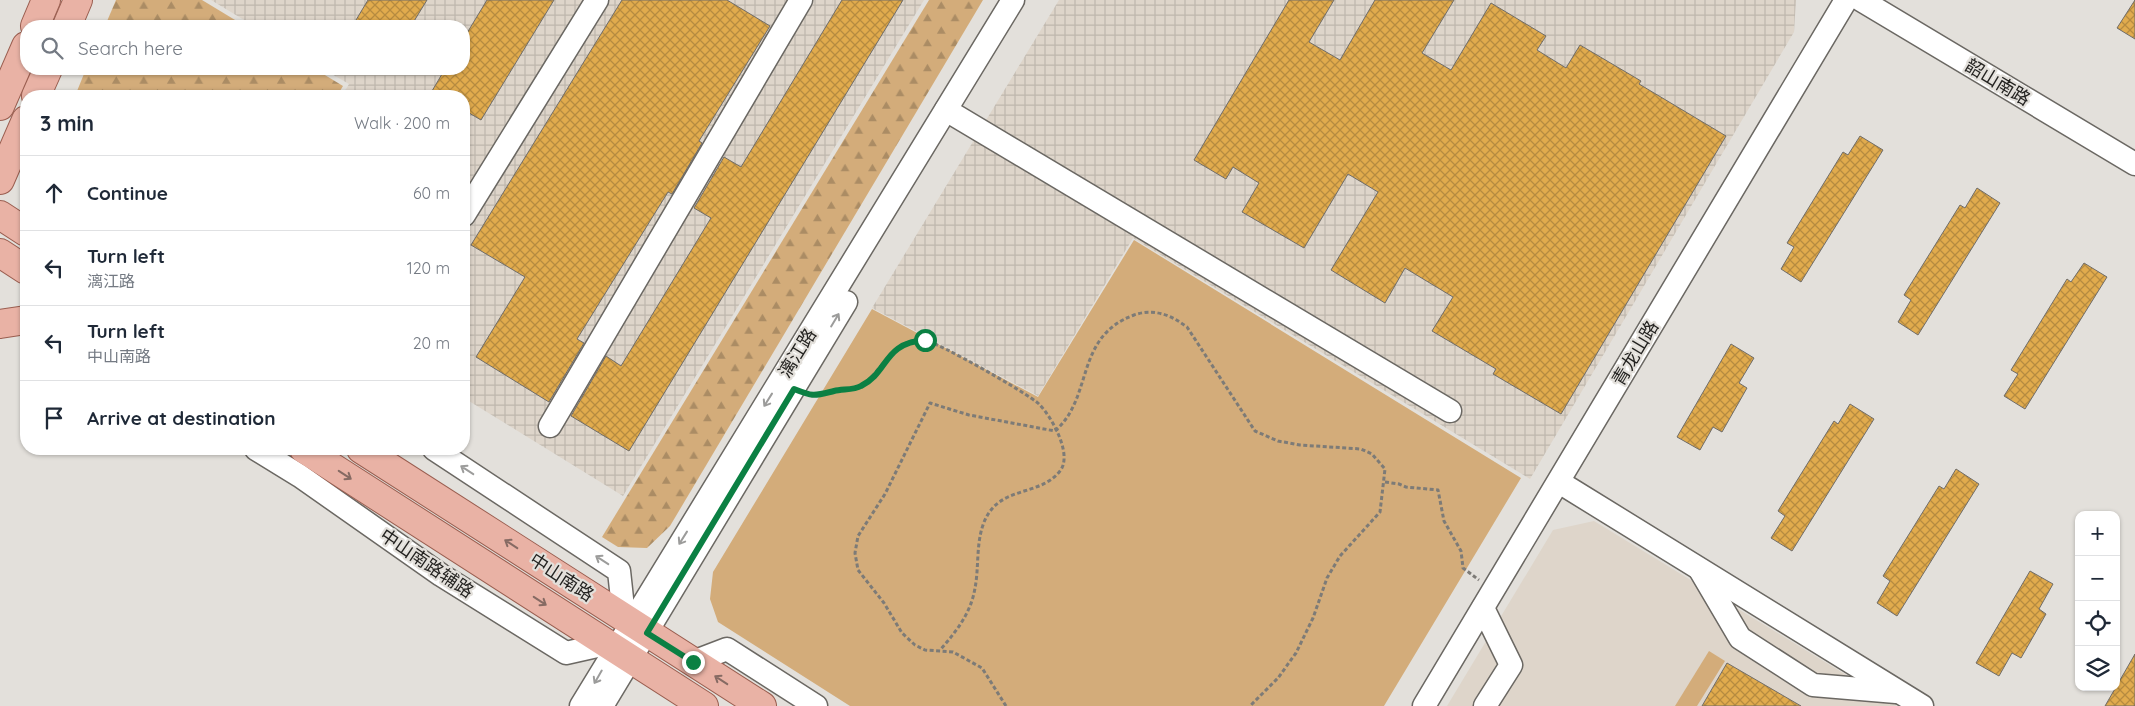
<!DOCTYPE html>
<meta charset="utf-8">
<style>
body{margin:0;font-family:Quicksand,"Noto Sans SC",sans-serif;background:#f6f6f7;color:#1f2937}
.controls{position:absolute;right:15px;bottom:15px;display:grid;overflow:hidden;border-radius:10px;box-shadow:0 1px 4px #0004}
.controls button{width:45px;height:45px;display:grid;place-items:center;padding:0;border:0;border-bottom:1px solid #e0e1e3;background:#fff;color:#1f2937;font:25px sans-serif}
.stop{position:absolute;width:15px;height:15px;margin:-11px;border:4px solid #0b8043;border-radius:50%;background:#fff}
.stop.end{background:#0b8043;border-color:#fff;box-shadow:0 1px 5px #0008}
.list{margin:0;padding:0;list-style:none}
h2{display:flex;justify-content:space-between;align-items:center;height:65px;margin:0;padding:0 20px;font-size:21px}
h2 small{font-size:16px;font-weight:400;color:#747a83}
.list li{display:grid;grid-template-columns:32px 1fr auto;gap:15px;align-items:center;box-sizing:border-box;height:75px;padding:0 20px;border-top:1px solid #e0e1e3}
.list b{display:block;font-size:19px;white-space:nowrap}
.list p{margin:0;font-size:16px;white-space:nowrap;color:#747a83}
.list em{font-size:16px;font-style:normal;color:#747a83}
.icon{flex:none;width:28px;height:28px;fill:none;stroke:currentColor;stroke-width:2;stroke-linecap:round;stroke-linejoin:round}
.map{position:relative;flex:none;width:2135px;height:706px;overflow:hidden}
.search{position:absolute;background:#fff;box-shadow:0 1px 4px #0004;left:20px;top:20px;width:450px;height:55px;display:flex;align-items:center;gap:12px;box-sizing:border-box;padding:0 18px;border-radius:20px;color:#747a83;font-size:19px}
.panel{position:absolute;background:#fff;box-shadow:0 1px 4px #0004;left:20px;top:90px;width:450px;height:365px;border-radius:20px}
.map>svg:first-child{display:block}
.built{fill:#ded5ca}
.industrial{fill:url(#industrial-grid)}
.green{fill:#d3ac7a}
.forest{fill:url(#forest-firs)}
.building{fill:url(#building-cross-hatch);stroke:#706d69}
.lines{fill:none;stroke-linecap:round;stroke-linejoin:round}
.minor-casing{stroke:#6b6863;stroke-width:25}
.major-casing{stroke:#9a5e50;stroke-width:30}
.path{stroke:#7d7b77;stroke-width:3;stroke-dasharray:4 2.5;stroke-linecap:butt}
.minor{stroke:#fff;stroke-width:22}
.major{stroke:#e9b2a5;stroke-width:28}
.oneway{stroke:#9c9c9b}
.oneway2{stroke:#866a63}
.route{stroke:#0b8043;stroke-width:6}
.labels{text-anchor:middle;dominant-baseline:central;stroke-width:4.5;stroke-linejoin:round;paint-order:stroke}
.street-label{font-size:18px;fill:#242321;stroke:#e3e0db}
</style>
<div class="map">
<svg width="2135" height="706" viewBox="0 0 2135 706">
<defs>
<pattern id="industrial-grid" width="8" height="8" patternUnits="userSpaceOnUse" patternTransform="scale(1.25)"><rect width="8" height="8" fill="#ded5ca"/><path d="M0 4h8M4 0v8" fill="none" stroke="#beb7ad"/></pattern>
<pattern id="forest-firs" width="22" height="20" patternUnits="userSpaceOnUse" patternTransform="scale(1.25)"><rect width="22" height="20" fill="#d3ac7a"/><path d="M5 1l3.5 6h-7zM16 11l3.5 6h-7z" fill="#ab8c64"/></pattern>
<pattern id="building-cross-hatch" width="8" height="8" patternUnits="userSpaceOnUse" patternTransform="scale(1.25)"><rect width="8" height="8" fill="#e1ab4d"/><path d="M0 0l8 8M0 8l8-8" fill="none" stroke="#b68b40"/></pattern>
</defs>
<rect width="100%" height="100%" fill="#e3e0db"/>
<!-- built -->
<polygon class="built" points="1594,521 1897,706 1447,706 1553,530"/>
<!-- industrial -->
<g class="industrial">
<polygon points="211,0 924,0 623,496 464,398 464,96 342,96 349,84 323,69 464,69 464,26 254,26"/>
<polygon points="1059,0 1796,0 1794,32 1530,479 1133,238 1038,396 872,308"/>
</g>
<!-- green -->
<g class="green">
<polygon points="1134,240 1521,478 1384,706 850,706 718,622 710,599 713,572 872,309 1038,397"/>
<polygon points="1709,651 1725,661 1697,706 1675,706"/>
</g>
<!-- forest -->
<g class="forest">
<polygon points="116,0 202,0 245,26 105,26"/>
<polygon points="929,0 983,0 670,526 647,548 618,547 602,537"/>
<polygon points="86,69 315,69 343,86 337,96 75,96"/>
</g>
<!-- building -->
<g class="building">
<polygon points="368,0 427,0 411,26 366,26 356,20"/>
<polygon points="487,0 554,0 481,120 464,110 464,96 441,96 432,91 445,69 464,69 464,38"/>
<polygon points="622,0 727,0 770,26 699,141 702,143 672,194 668,192 577,339 584,343 549,402 476,357 525,277 471,245"/>
<polygon points="842,0 903,0 629,451 571,416 606,356 621,366 711,218 694,208 724,157 741,167"/>
<polygon points="1289,0 1334,0 1309,42 1340,60 1375,0 1454,0 1422,53 1451,70 1491,3 1546,36 1537,50 1566,68 1580,45 1641,81 1639,84 1726,136 1561,414 1493,374 1496,369 1432,331 1453,297 1405,268 1385,303 1331,270 1378,192 1348,174 1304,248 1242,212 1259,183 1233,167 1226,179 1194,160"/>
<polygon points="2135,0 2135,39 2117,28"/>
<polygon points="1860,136 1883,150 1801,282 1781,269 1794,247 1787,243 1843,152 1848,155"/>
<polygon points="1977,188 2000,203 1918,335 1898,322 1911,300 1904,295 1960,205 1965,208"/>
<polygon points="2084,263 2107,277 2025,409 2004,396 2018,374 2011,370 2067,279 2071,282"/>
<polygon points="1731,344 1754,358 1739,383 1747,388 1722,432 1713,427 1700,450 1677,437"/>
<polygon points="1850,404 1874,419 1792,551 1771,538 1785,516 1778,511 1834,421 1838,424"/>
<polygon points="1956,469 1979,484 1897,616 1877,603 1890,581 1883,576 1939,486 1944,489"/>
<polygon points="2030,571 2053,584 2039,609 2046,614 2021,658 2012,653 1999,676 1976,663"/>
<polygon points="2135,654 2135,706 2105,706 2116,687"/>
<polygon points="1727,663 1801,706 1702,706"/>
</g>
<g class="lines">
<!-- minor casing -->
<g class="minor-casing">
<g id="minor">
<polyline points="1861,0 2135,164"/>
<polyline points="946,110 1450,411"/>
<polyline points="464,215 597,0"/>
<polyline points="550,426 801,0"/>
<polyline points="256,449 300,476 441,575 566,653 606,644"/>
<polyline points="434,449 619,571 624,617"/>
<polyline points="1559,482 1922,706"/>
<polyline points="1700,570 1740,638 1813,685 1896,692"/>
<polyline points="1483,608 1511,665 1485,706"/>
<polyline points="693,662 727,649 816,706"/>
<polyline points="581,706 1013,0"/>
<polyline points="602,706 846,302"/>
<polyline points="1424,706 1846,0"/>
</g>
</g>
<!-- major casing -->
<g class="major-casing">
<g id="major">
<polyline points="35,26 46,0"/>
<polyline points="67,26 78,0"/>
<polyline points="36,96 48,69"/>
<polyline points="0,106 26,46"/>
<polyline points="0,180 26,120"/>
<polyline points="0,215 26,232"/>
<polyline points="0,253 26,270"/>
<polyline points="0,324 26,320"/>
<polyline points="304,449 704,706"/>
<polyline points="361,449 762,706"/>
</g>
</g>
<!-- path -->
<g class="path">
<path d="M811,396C818,395 858,388 862,385C883,371 893,337 924,340C938,342 1027,393 1039,404C1052,417 1073,455 1060,471C1039,498 997,484 983,525C976,545 979,568 975,588C971,613 956,632 940,650"/>
<polyline points="1385,482 1399,484 1406,487 1438,490 1444,521 1461,551 1463,568 1479,580"/>
<path d="M1006,706L982,668L953,652L925,650L915,645L902,633L884,603L858,570L855,553L858,536L885,494L930,403L969,415L1055,431C1094,397 1074,337 1134,315C1154,308 1171,315 1187,327L1255,431L1278,441L1300,445L1361,449L1372,454L1385,469L1380,512L1340,556L1327,578L1313,618L1296,653L1278,678L1250,706"/>
</g>
<!-- minor -->
<use href="#minor" class="minor"/>
<!-- major -->
<use href="#major" class="major"/>
</g>
<!-- one-way arrows -->
<defs><path id="oneway-shaft" d="M-6 0H5M1.5-3L5.5 0L1.5 3" fill="none" stroke-width="1.6" stroke-linecap="round" stroke-linejoin="round" transform="scale(1.25)"/></defs>
<g class="oneway">
<use href="#oneway-shaft" transform="translate(835 320) rotate(-59)"/>
<use href="#oneway-shaft" transform="translate(768 400) rotate(122)"/>
<use href="#oneway-shaft" transform="translate(467 470) rotate(-147)"/>
<use href="#oneway-shaft" transform="translate(683 538) rotate(122)"/>
<use href="#oneway-shaft" transform="translate(602 560) rotate(-147)"/>
<use href="#oneway-shaft" transform="translate(598 677) rotate(120)"/>
</g>
<g class="oneway2">
<use href="#oneway-shaft" transform="translate(345 475) rotate(33)"/>
<use href="#oneway-shaft" transform="translate(511 544) rotate(-147)"/>
<use href="#oneway-shaft" transform="translate(540 601) rotate(33)"/>
<use href="#oneway-shaft" transform="translate(721 680) rotate(-147)"/>
</g>
<g class="lines">
<!-- route -->
<path class="route" d="M693,662L647,633L794,389C814,397 814,396 834,391C843,389 854,390 861,386C889,372 883,343 925,340"/>
</g>
<g class="labels">
<!-- street labels -->
<g class="street-label">
<text transform="translate(1998 82) rotate(31)">韶山南路</text>
<text transform="translate(797 353) rotate(-58)">漓江路</text>
<text transform="translate(1635 353) rotate(-59)">青龙山路</text>
<text transform="translate(427 563) rotate(34)">中山南路辅路</text>
<text transform="translate(562 577) rotate(33)">中山南路</text>
</g>
</g>
</svg>
<div class="controls">
<button>+</button>
<button>−</button>
<button><svg class="icon" aria-label="locate" viewBox="0 0 24 24"><circle cx="12" cy="12" r="6"/><path d="M12 2v4M12 18v4M2 12h4M18 12h4"/></svg></button>
<button><svg class="icon" aria-label="layers" viewBox="0 0 24 24"><path d="M12 4l9 5-9 5-9-5zM3 14l9 5 9-5"/></svg></button>
</div>
<div class="stop" style="left:925px;top:340px"></div>
<div class="stop end" style="left:693px;top:662px"></div>
<div class="search"><svg class="icon" aria-label="search" viewBox="0 0 24 24"><circle cx="10" cy="10" r="6"/><path d="M15 15l6 6"/></svg>Search here</div>
<section class="panel">
<h2>3 min<small>Walk · 200 m</small></h2>
<ul class="list">
<li><svg class="icon" aria-label="ahead" viewBox="0 0 24 24"><path d="M12 20V5M6 11l6-6 6 6"/></svg><div><b>Continue</b></div><em>60 m</em></li>
<li><svg class="icon" aria-label="left" viewBox="0 0 24 24"><path d="M17 20v-9H6M10 6l-5 5 5 5"/></svg><div><b>Turn left</b><p>漓江路</p></div><em>120 m</em></li>
<li><svg class="icon" aria-label="left" viewBox="0 0 24 24"><path d="M17 20v-9H6M10 6l-5 5 5 5"/></svg><div><b>Turn left</b><p>中山南路</p></div><em>20 m</em></li>
<li><svg class="icon" aria-label="arrive" viewBox="0 0 24 24"><path d="M6 21V4h12l-3 4 3 4H6"/></svg><div><b>Arrive at destination</b></div></li>
</ul>
</section>
</div>
